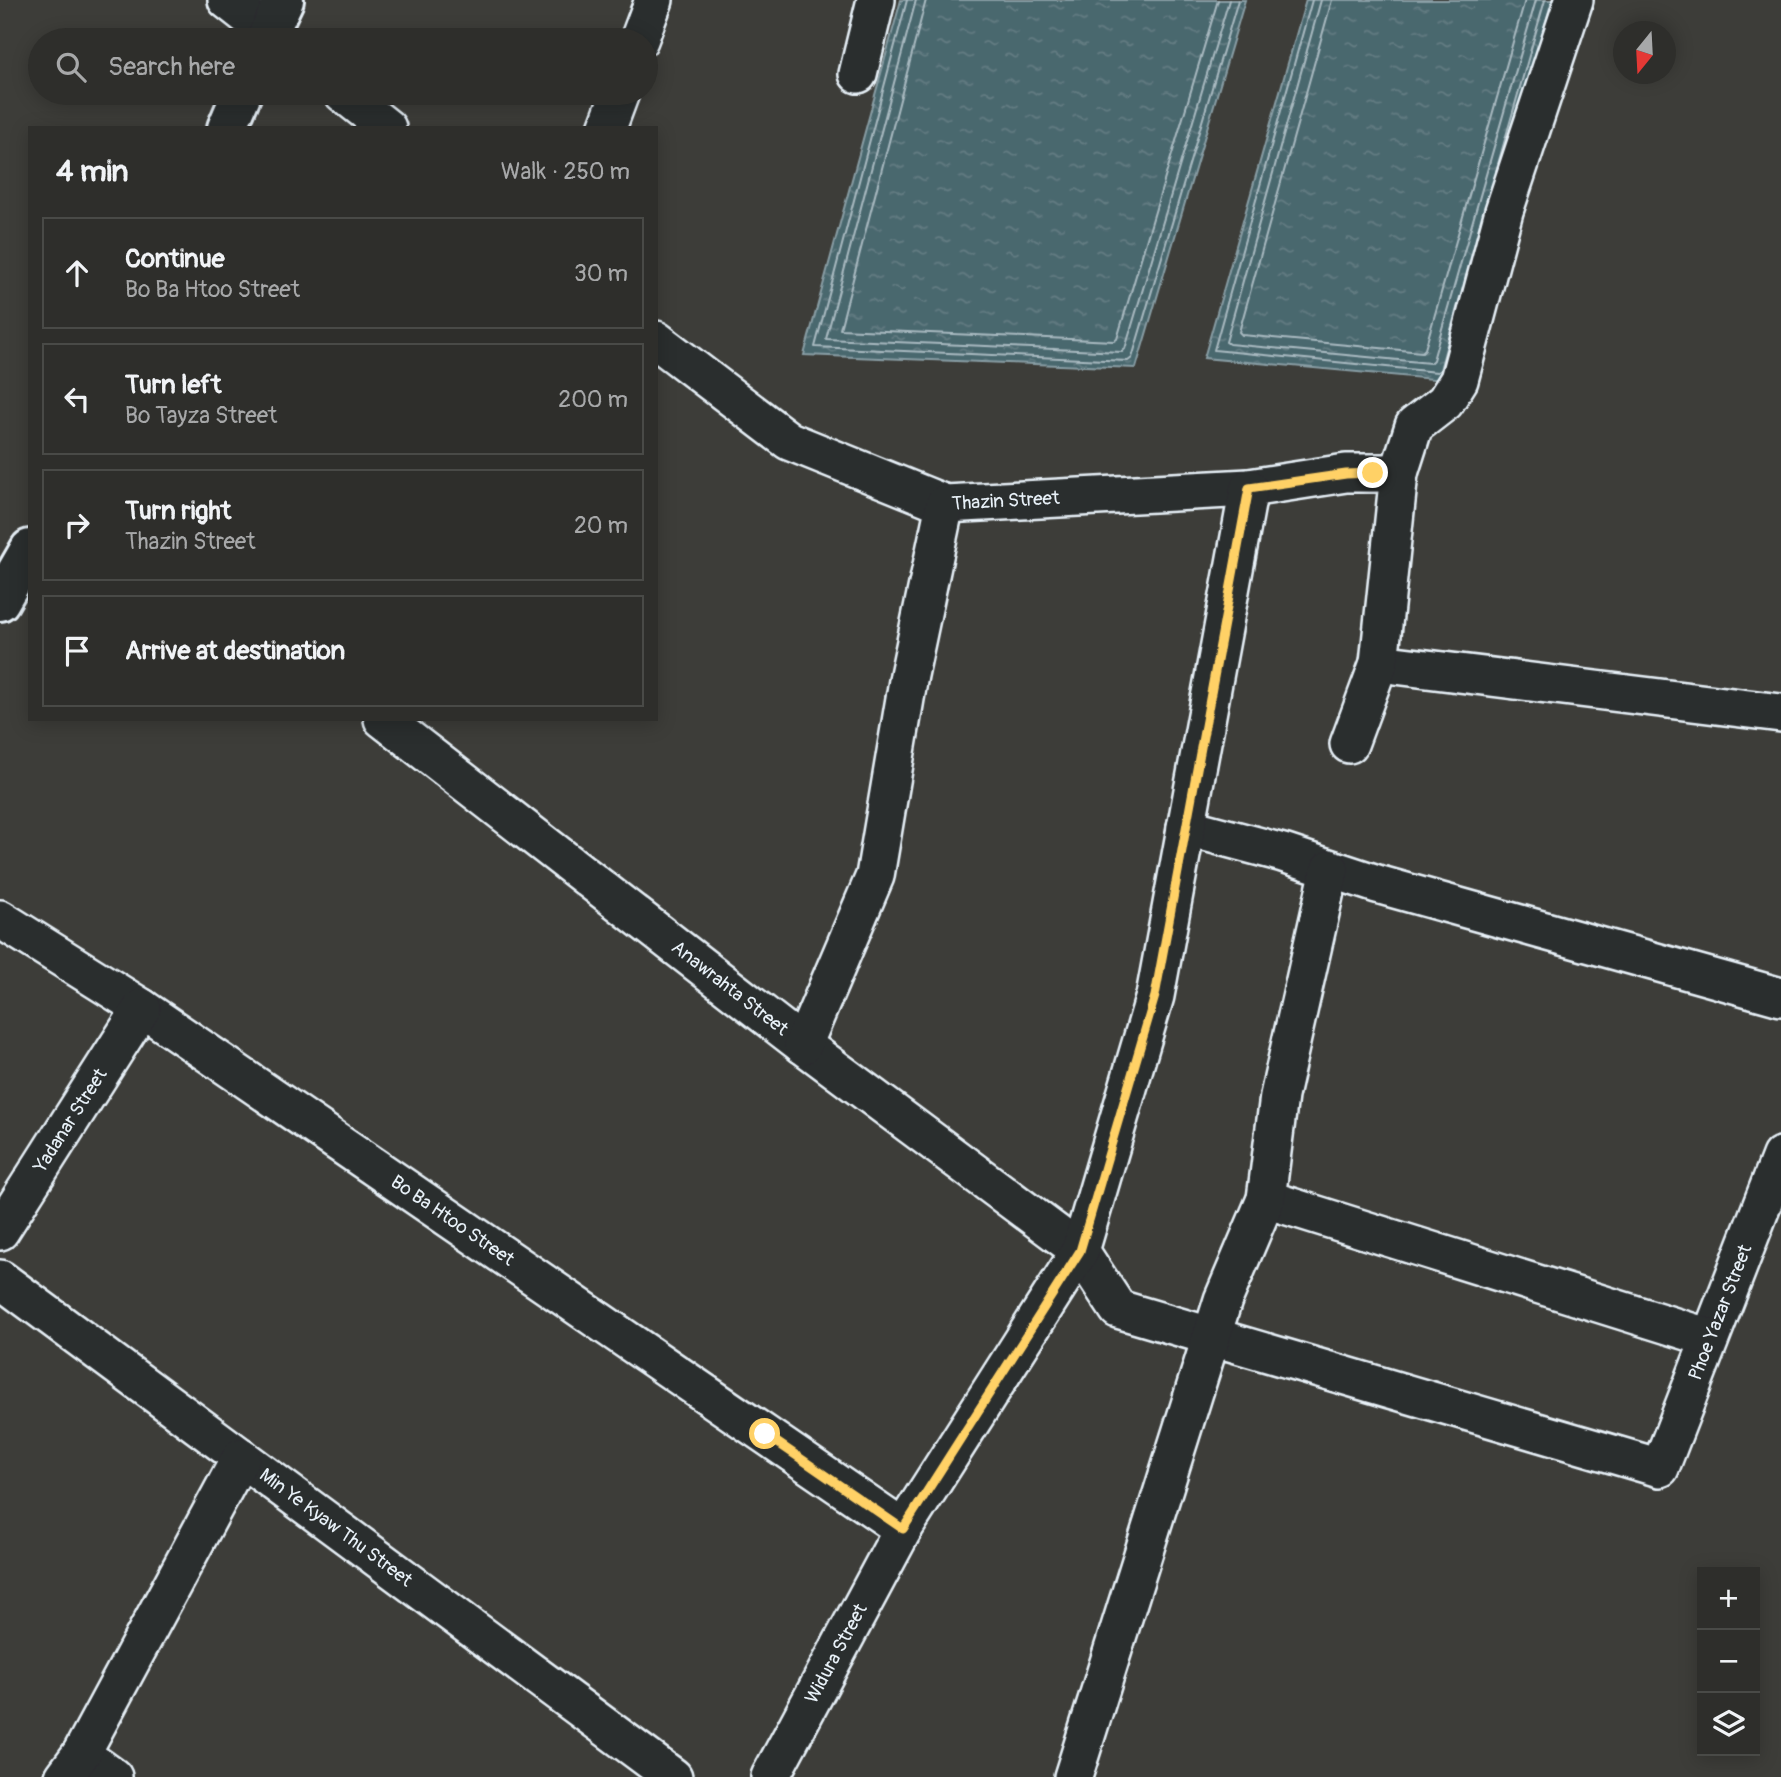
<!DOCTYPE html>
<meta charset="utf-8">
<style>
body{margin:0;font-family:Pangolin,sans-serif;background:#363633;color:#f1f3f6}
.controls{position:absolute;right:21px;bottom:21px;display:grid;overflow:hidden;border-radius:0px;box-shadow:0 4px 18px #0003}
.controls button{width:63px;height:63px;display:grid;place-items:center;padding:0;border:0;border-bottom:2px solid #494a47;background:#2e2e2b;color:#f1f3f6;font:35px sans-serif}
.compass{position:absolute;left:1613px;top:21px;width:63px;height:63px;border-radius:50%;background:#2e2e2b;box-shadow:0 4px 18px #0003;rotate:198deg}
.stop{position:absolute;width:21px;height:21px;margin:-16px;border:5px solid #ffd166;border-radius:50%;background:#fff}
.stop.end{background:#ffd166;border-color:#fff;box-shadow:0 2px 7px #0008}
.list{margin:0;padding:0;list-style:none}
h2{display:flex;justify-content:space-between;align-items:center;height:91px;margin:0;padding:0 28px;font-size:30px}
h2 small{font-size:23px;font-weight:400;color:#a7a8a9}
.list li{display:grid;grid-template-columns:46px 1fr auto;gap:21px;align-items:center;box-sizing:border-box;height:112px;margin:0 14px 14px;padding:0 14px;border:2px solid #494a47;border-radius:0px}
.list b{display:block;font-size:26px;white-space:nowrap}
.list p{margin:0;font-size:23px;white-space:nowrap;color:#a7a8a9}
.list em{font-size:23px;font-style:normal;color:#a7a8a9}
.icon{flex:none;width:38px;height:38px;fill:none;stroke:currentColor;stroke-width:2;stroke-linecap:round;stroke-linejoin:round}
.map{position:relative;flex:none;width:1781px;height:1777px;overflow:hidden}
.search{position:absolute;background:#2e2e2b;box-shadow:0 4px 18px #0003;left:28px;top:28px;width:630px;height:77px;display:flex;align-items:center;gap:18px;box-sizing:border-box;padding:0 24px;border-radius:38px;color:#a7a8a9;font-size:26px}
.panel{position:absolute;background:#2e2e2b;box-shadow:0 4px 18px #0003;left:28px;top:126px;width:630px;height:595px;border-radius:0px}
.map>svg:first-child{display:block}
.water{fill:url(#water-ripples);stroke:#899ea5;stroke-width:2}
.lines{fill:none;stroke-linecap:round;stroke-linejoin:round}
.shore{stroke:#a9bac1;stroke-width:2}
.street-casing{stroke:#e8f1f8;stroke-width:42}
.secondary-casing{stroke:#e8f1f8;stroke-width:44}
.street{stroke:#2a2d2e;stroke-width:37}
.secondary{stroke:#2a2d2e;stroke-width:38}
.route{stroke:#ffd166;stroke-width:9}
.labels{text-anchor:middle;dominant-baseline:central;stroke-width:6;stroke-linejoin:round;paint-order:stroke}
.street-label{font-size:19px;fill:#e8f1f8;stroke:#2a2d2e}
</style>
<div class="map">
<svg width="1781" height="1777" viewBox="0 0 1781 1777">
<defs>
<pattern id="water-ripples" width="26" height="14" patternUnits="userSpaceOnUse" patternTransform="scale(1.75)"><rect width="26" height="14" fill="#4a676e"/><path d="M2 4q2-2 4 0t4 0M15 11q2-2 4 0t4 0" fill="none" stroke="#647d83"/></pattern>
</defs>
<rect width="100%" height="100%" fill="#3d3d39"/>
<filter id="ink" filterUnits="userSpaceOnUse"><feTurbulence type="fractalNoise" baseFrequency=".0143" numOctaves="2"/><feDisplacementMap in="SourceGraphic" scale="14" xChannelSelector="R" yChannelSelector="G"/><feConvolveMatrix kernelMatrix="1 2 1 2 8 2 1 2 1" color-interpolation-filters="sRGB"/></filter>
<g filter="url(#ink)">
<!-- water -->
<g class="water">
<polygon points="901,0 1245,0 1136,368 804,355"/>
<polygon points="1306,0 1552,0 1444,380 1204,358"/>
</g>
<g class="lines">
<!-- shore -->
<g class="shore">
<polyline points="907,0 815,347 1128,361 1132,358 1238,0"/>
<polyline points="916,0 826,339 1122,352 1125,349 1229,0"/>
<polyline points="926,0 840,329 1114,341 1117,339 1218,0"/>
<polyline points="1312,0 1214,350 1437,372 1440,370 1460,297"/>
<polyline points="1321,0 1226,342 1229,344 1430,363 1433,360 1536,0"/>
<polyline points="1332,0 1239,332 1242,335 1422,352 1425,349 1525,0"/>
<polyline points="1496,171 1545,0"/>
</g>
<!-- street casing -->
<g class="street-casing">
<g id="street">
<polyline points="227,0 278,40"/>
<polyline points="639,40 654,0"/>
<polyline points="858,74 876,0"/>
<polyline points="343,93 387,128"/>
<polyline points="607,128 620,93"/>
<path id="s1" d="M656,340L789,441L945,504L1249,488L1346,473H1399"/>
<polyline points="1379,663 1781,713"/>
<path id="s2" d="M383,719L803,1045L1080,1251L1118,1309L1660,1468L1781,1156"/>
<polyline points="1349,744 1379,663 1399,473 1414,426 1445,402 1459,380 1504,211 1574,0"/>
<polyline points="1186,827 1283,853 1377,884 1781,997"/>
<path id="s3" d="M0,919L142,1008L903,1529"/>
<polyline points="803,1045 875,876 909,675 945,504"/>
<polyline points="1266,1199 1710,1338"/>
<path id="s4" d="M0,1231L142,1008"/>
<path id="s5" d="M0,1279L673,1777"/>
<polyline points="81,1754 113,1777"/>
<polyline points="64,1777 81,1754 241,1457"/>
<path id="s6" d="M770,1777L903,1529L1080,1251L1155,996L1249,488"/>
<polyline points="1073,1777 1223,1300 1266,1199 1279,1096 1330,869"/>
</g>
</g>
<!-- secondary casing -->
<g class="secondary-casing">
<g id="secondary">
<polyline points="265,40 284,0"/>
<polyline points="227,128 242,93"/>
<polyline points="0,601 30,549"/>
</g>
</g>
<!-- street -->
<use href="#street" class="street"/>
<!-- secondary -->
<use href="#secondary" class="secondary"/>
</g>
</g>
<g class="lines" filter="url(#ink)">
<!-- route -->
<polyline class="route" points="765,1434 903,1529 1080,1251 1155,996 1249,488 1346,474 1373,473"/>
</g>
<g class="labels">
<!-- street labels -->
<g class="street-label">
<text stroke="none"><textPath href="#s1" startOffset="396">Thazin Street</textPath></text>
<text stroke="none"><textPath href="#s2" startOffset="439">Anawrahta Street</textPath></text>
<text stroke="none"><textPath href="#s4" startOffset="131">Yadanar Street</textPath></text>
<text stroke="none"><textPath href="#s3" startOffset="544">Bo Ba Htoo Street</textPath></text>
<text stroke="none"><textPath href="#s2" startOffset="1678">Phoe Yazar Street</textPath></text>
<text stroke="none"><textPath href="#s5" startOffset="418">Min Ye Kyaw Thu Street</textPath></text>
<text stroke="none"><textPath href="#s6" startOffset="140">Widura Street</textPath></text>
</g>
</g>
</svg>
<div class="controls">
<button>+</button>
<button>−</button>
<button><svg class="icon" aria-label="layers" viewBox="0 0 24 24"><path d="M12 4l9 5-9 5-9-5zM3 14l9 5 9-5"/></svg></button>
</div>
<svg class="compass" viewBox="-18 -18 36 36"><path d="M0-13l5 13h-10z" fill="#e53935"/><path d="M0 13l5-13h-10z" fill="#a7a8a9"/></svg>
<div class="stop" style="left:765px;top:1434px"></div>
<div class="stop end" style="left:1373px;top:473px"></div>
<div class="search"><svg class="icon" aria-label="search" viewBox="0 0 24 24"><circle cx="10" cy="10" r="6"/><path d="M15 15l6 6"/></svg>Search here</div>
<section class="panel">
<h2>4 min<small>Walk · 250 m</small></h2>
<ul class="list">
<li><svg class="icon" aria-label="ahead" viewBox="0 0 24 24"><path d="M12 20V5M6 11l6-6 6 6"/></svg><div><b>Continue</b><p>Bo Ba Htoo Street</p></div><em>30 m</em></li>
<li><svg class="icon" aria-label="left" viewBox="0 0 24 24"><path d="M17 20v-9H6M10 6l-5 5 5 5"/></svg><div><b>Turn left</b><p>Bo Tayza Street</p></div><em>200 m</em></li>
<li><svg class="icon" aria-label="right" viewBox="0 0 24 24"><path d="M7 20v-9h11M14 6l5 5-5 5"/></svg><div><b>Turn right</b><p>Thazin Street</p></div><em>20 m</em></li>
<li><svg class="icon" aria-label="arrive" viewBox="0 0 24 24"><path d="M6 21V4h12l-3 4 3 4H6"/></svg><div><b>Arrive at destination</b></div></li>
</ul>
</section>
</div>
